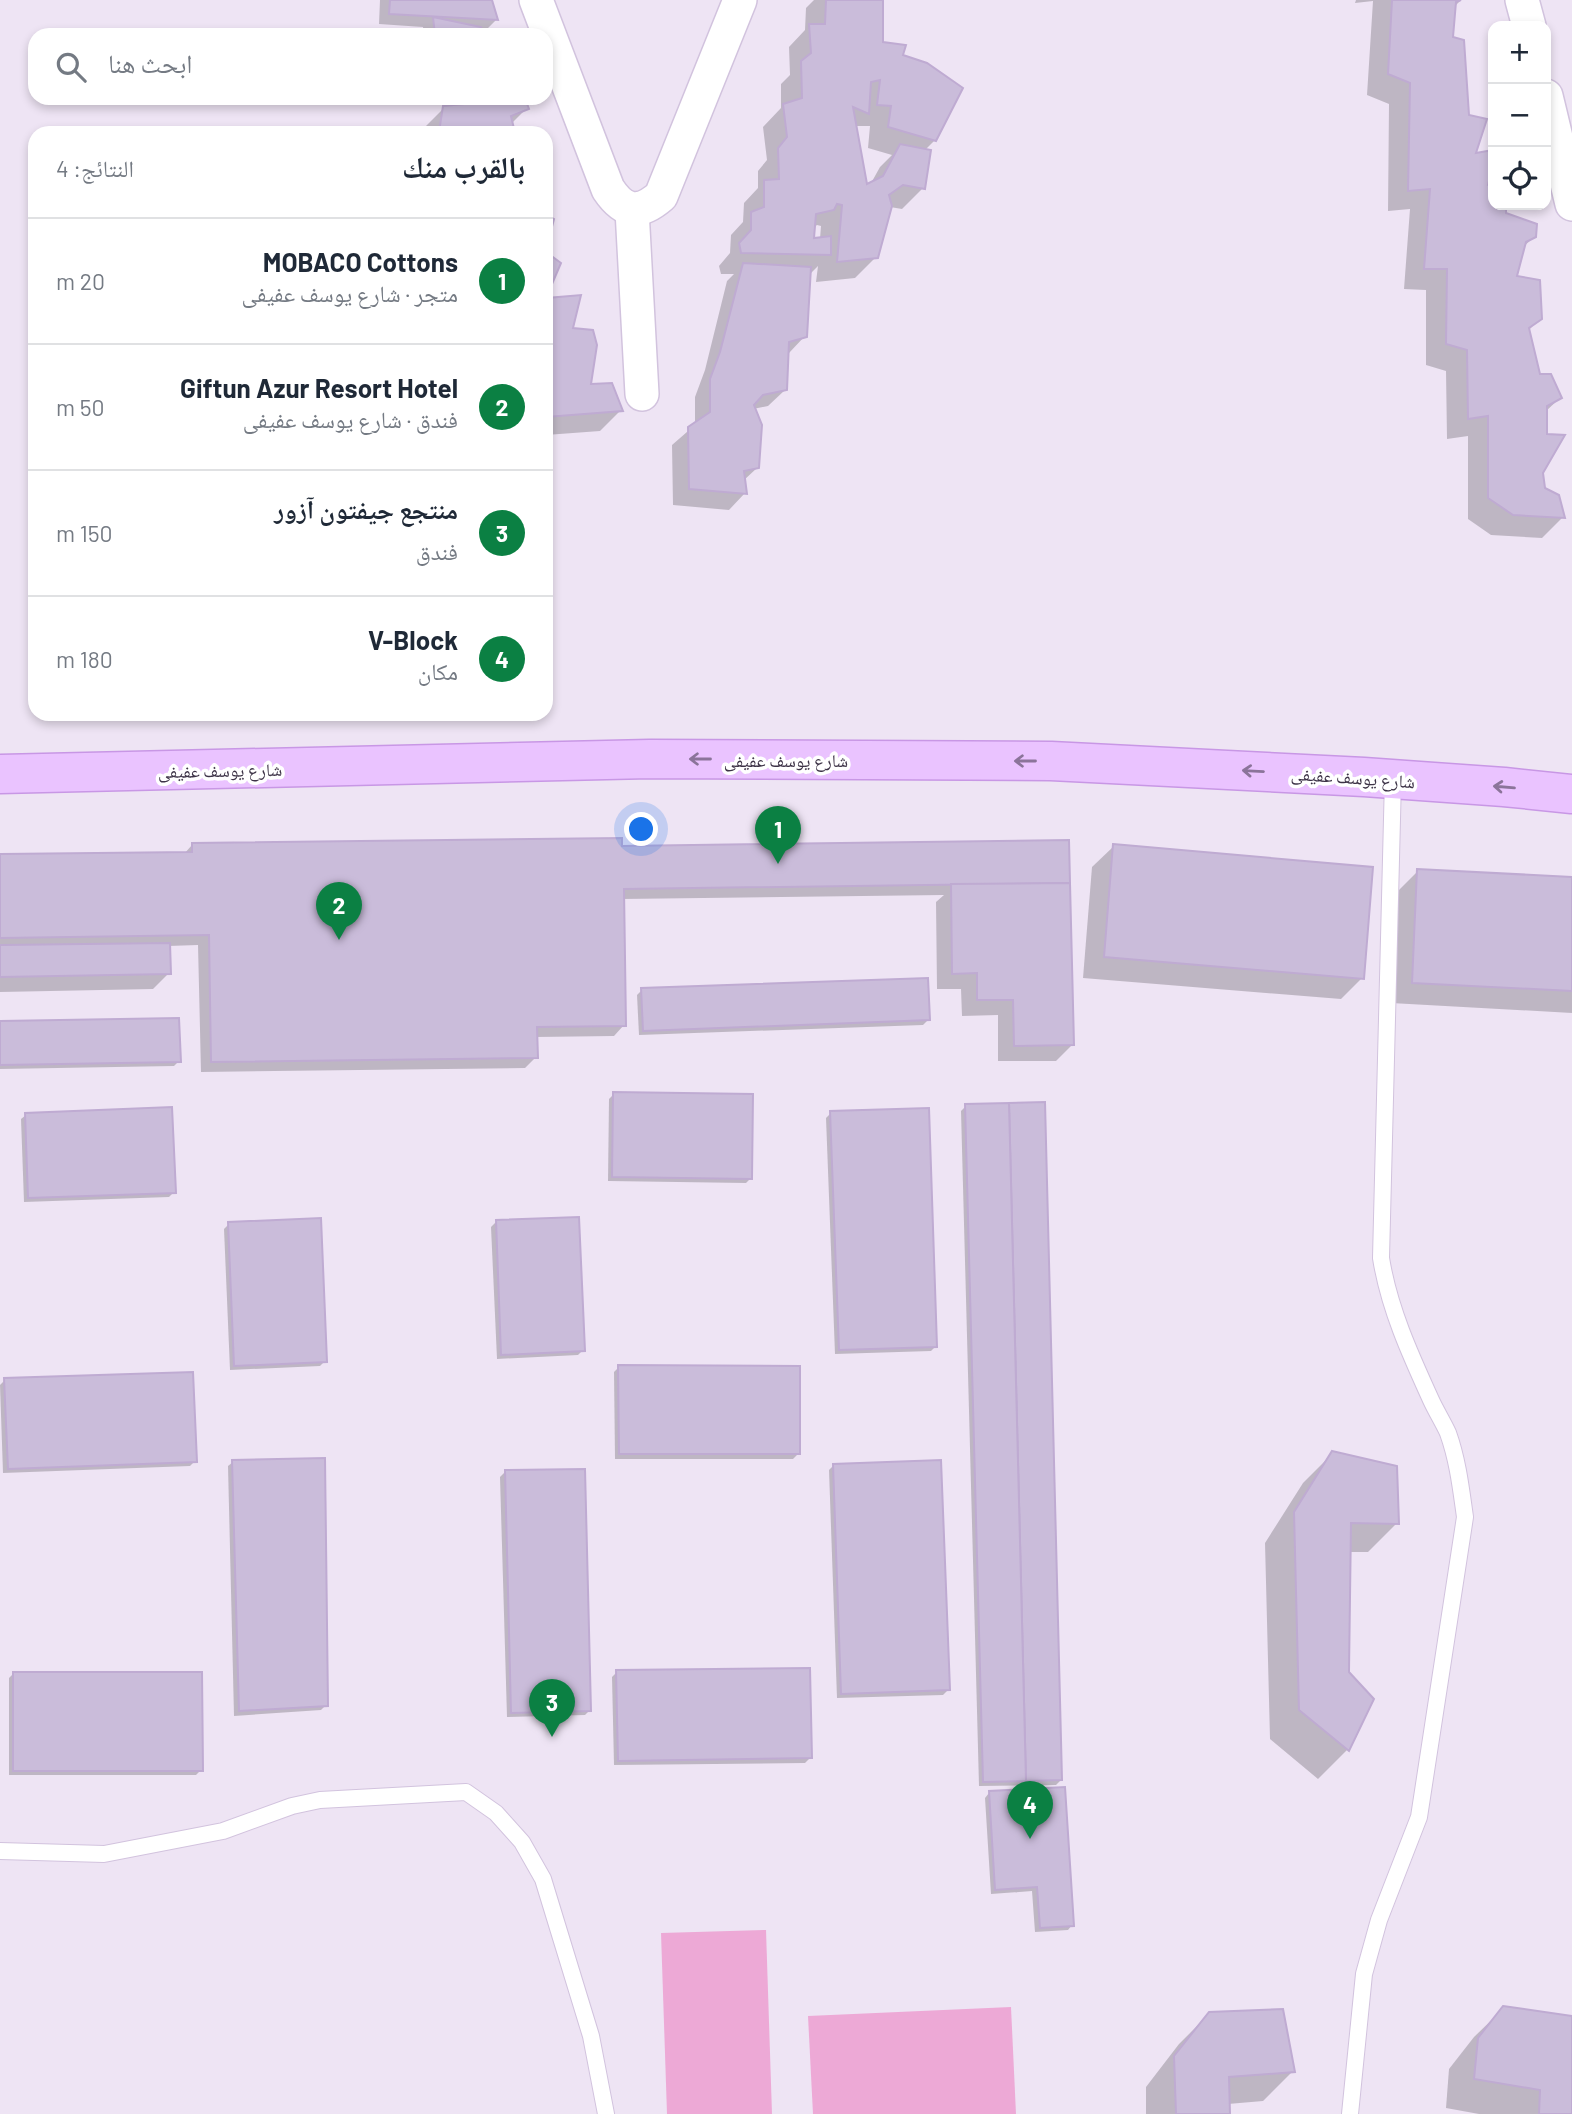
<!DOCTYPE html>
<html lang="ar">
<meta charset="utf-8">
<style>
body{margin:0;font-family:Barlow,"Noto Naskh Arabic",sans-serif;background:#f6f6f7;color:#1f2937;direction:rtl}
.controls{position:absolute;right:21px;top:21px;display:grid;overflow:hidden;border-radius:14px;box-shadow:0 4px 10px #0003}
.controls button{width:63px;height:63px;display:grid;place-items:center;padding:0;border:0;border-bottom:2px solid #e0e1e3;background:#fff;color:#1f2937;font:35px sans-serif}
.you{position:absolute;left:642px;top:830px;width:24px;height:24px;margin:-18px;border:5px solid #fff;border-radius:50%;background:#1a73e8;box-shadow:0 0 0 10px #1a73e833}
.badge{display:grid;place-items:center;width:46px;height:46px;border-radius:50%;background:#0b8043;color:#fff;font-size:23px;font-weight:700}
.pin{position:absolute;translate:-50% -58px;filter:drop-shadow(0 2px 4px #0008)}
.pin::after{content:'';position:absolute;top:37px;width:24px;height:21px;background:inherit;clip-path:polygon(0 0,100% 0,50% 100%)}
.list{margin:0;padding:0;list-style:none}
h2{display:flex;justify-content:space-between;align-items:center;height:91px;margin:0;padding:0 28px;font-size:30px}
h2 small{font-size:23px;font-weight:400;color:#747a83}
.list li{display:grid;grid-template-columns:46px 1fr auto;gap:21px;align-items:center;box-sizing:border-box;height:126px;padding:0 28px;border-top:2px solid #e0e1e3}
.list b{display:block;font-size:26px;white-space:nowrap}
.list p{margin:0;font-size:23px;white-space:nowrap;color:#747a83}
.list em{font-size:23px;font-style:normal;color:#747a83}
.icon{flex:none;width:38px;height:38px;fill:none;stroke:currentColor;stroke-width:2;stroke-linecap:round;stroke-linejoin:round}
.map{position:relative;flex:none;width:1572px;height:2114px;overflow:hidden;direction:ltr}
.search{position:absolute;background:#fff;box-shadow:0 4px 10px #0003;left:28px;top:28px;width:525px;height:77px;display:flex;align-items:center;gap:18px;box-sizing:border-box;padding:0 24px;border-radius:21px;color:#747a83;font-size:26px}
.panel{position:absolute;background:#fff;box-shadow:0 4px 10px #0003;left:28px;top:126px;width:525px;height:595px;border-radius:21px;direction:rtl}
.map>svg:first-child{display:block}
.green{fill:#eda9d6}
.shadow{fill:#0003;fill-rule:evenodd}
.building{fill:#cabcda;stroke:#bfabd2;stroke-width:2}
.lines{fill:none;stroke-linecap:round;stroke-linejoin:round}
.lane-casing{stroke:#d2c3de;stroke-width:18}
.street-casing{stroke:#d2c3de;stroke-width:36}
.secondary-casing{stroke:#c897e5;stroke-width:41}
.lane{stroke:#fff;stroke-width:16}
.street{stroke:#fff;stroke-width:33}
.secondary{stroke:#eac3ff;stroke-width:38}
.oneway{stroke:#8b749a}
.labels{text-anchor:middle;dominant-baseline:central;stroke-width:7;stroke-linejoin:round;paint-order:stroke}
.street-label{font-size:18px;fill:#3d3347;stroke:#fff}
</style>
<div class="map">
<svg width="1572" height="2114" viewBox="0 0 1572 2114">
<rect width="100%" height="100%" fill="#eee4f4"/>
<!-- green -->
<g class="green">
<polygon points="766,1930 772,2114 667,2114 661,1933"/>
<polygon points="1011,2007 1016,2114 813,2114 808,2016"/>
</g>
<!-- shadow -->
<g class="shadow">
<polygon points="380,0 491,0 496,20 486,30 480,30 480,35 424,35 423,27 379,24"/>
<path d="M814,0H882L881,44L901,56L935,140L925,150L923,188L902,209L890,207L876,257L855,278L816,282L818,266L809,275L805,336L789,353L785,390L768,406L753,409L757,468L743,481L745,493L729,510L673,505L672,445L695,425V397L705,370L727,281L734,274H721L719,266L730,253L731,235L743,222L744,203L758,188V171L767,160L763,127L781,108V84L790,75L789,47L805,30L806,8ZM855,126H870L868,148L892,155L880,167L870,185L866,187ZM817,225L821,226L820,239L812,240L813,228Z"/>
<polygon points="1356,0 1461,0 1454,7 1451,39 1468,117 1473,155 1493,151 1493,167 1489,171 1486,186 1493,189 1493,205 1504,205 1505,214 1534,237 1522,248 1515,277 1540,318 1528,331 1539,375 1560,398 1545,412 1541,472 1543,489 1563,517 1542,538 1491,535 1468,519 1468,436 1447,439 1446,371 1426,365 1426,290 1404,289 1410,209 1388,211 1389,104 1367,95 1373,1 1355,3"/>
<polygon points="431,98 524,98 527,108 511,124 513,133 422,133 423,129 447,105 431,104"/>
<polygon points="546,300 570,329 589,386 621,410 600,431 546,435"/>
<polygon points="1068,842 1072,1045 1056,1061 998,1061 998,1015 962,1016 961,989 937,989 936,902 944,895 622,899 624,1025 614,1036 536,1037 536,1057 525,1068 201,1072 198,945 168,946 169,973 153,989 0,992 0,856 184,854 192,845 621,848"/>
<polygon points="1114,846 1362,978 1341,999 1083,978 1092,867"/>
<polygon points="1418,871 1572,879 1572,1013 1391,1003 1397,892"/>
<polygon points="642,990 928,1020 923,1025 639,1035 637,995"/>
<polygon points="0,1023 179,1061 174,1066 0,1069"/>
<polygon points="614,1094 751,1178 746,1183 608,1181 609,1099"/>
<polygon points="966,1106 1061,1780 1056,1785 979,1786 961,1111"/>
<polygon points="831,1113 936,1346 931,1351 835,1354 826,1118"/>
<polygon points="26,1115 174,1192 169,1197 24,1202 21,1119"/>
<polygon points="496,1222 583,1350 578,1355 497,1359 491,1227"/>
<polygon points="229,1224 325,1361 320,1366 230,1370 224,1229"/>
<polygon points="619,1367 798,1454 793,1459 615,1459 614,1372"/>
<polygon points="5,1380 195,1461 190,1466 3,1473 0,1385"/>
<polygon points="1333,1453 1397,1523 1368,1552 1349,1552 1347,1672 1372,1699 1347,1750 1318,1779 1270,1739 1265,1543 1303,1483"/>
<polygon points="233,1462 326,1705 321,1710 234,1716 228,1466"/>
<polygon points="834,1465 948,1690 943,1695 837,1698 829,1470"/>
<polygon points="505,1472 590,1710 585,1715 507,1717 500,1477"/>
<polygon points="617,1672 810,1758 805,1763 614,1765 612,1677"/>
<polygon points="14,1673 201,1770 196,1775 9,1775 9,1678"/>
<polygon points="989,1793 1072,1925 1068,1930 1035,1932 1032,1891 991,1894 985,1798"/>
<polygon points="1504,2008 1572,2018 1572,2114 1479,2114 1446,2108 1449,2069 1474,2037"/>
<polygon points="1209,2014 1293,2071 1263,2101 1228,2104 1228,2114 1146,2114 1146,2087 1179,2044"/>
</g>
<!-- building -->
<g class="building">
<polygon points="390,0 492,0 498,20 389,14"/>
<polygon points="826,0 883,0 883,42 906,45 903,55 927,63 963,88 936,141 888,127 891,106 877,105 880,80 871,82 869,114 853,107 867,184 883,176 900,144 931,150 925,189 903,185 889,195 892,206 878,258 837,262 842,205 837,204 834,210 816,214 814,238 831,236 831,255 741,253 739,243 751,230 751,212 764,207 764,180 779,179 778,148 787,137 783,104 802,98 801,61 811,53 809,24 825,24"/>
<polygon points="1392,0 1461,0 1456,2 1453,37 1464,40 1469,115 1487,119 1476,153 1493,150 1493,165 1488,185 1493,187 1493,205 1506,205 1506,213 1537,224 1536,237 1526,242 1517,276 1540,280 1542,319 1529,328 1540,374 1551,374 1562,398 1547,406 1547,434 1565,435 1543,473 1545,488 1559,495 1565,518 1513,515 1488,498 1488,416 1468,419 1467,350 1446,344 1447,269 1424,269 1430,189 1408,191 1410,83 1388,74"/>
<polygon points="433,17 481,27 482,35 435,35"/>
<polygon points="497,98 525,98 529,109 511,116 515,133 439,132 443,106 496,101"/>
<polygon points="546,215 554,219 546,250"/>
<polygon points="546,252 561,263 546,298 581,295 573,328 593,330 597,345 591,384 612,383 623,411 546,417"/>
<polygon points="743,263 811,267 807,337 789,342 787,390 763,395 754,405 762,425 759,468 744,471 747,494 689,489 688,427 710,412 710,379 720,352"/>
<polygon points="622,838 622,846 1069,840 1070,883 624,889 626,1026 537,1027 538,1058 211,1062 209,935 0,938 0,854 192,852 192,843"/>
<polygon points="1113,844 1373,867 1364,979 1104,957"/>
<polygon points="1417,869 1572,877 1572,991 1412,983"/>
<polygon points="1070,883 1074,1045 1014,1046 1013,1000 977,1000 977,973 952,974 951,884"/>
<polygon points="170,943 171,974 0,977 0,945"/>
<polygon points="928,978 930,1020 643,1031 641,988"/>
<polygon points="179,1018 181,1062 0,1065 0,1021"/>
<polygon points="613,1092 753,1094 752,1179 612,1177"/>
<polygon points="1045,1102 1062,1780 1026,1781 1009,1103"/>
<polygon points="1009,1103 1026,1781 983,1782 965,1104"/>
<polygon points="172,1107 176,1193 28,1198 25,1113"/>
<polygon points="929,1108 937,1347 839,1350 830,1111"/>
<polygon points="579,1217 585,1351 501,1355 496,1220"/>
<polygon points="321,1218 327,1362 234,1366 228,1222"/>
<polygon points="618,1365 800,1366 800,1454 619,1454"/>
<polygon points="193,1372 197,1462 8,1469 4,1378"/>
<polygon points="1332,1451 1397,1466 1399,1524 1351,1523 1349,1672 1374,1699 1349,1751 1299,1710 1294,1512"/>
<polygon points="325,1458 328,1706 239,1711 232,1460"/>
<polygon points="941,1460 950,1690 841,1694 833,1464"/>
<polygon points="585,1469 591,1711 511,1713 505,1470"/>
<polygon points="810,1668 812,1758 618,1761 616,1670"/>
<polygon points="13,1672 202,1672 203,1771 13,1771"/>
<polygon points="1065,1787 1074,1926 1040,1928 1037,1887 995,1890 989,1791"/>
<polygon points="1503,2006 1572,2016 1572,2114 1539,2114 1540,2090 1474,2079 1478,2038"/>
<polygon points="1283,2009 1295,2072 1229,2077 1230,2114 1176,2114 1174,2056 1209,2012"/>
</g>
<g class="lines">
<!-- lane casing -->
<g class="lane-casing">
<g id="lane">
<polyline points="0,1851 104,1854 223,1831 292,1806 320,1800 466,1792 496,1813 522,1842 543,1879 591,2036 606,2114"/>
<path d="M1350,2114L1364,1974L1379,1920L1419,1817L1465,1517C1461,1489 1458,1461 1448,1433C1443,1422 1436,1411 1431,1400C1410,1354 1389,1308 1381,1258L1393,779"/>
</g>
</g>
<!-- street casing -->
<g class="street-casing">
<g id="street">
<path d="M536,0L608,189C624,213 639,215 661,196L740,0"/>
<polyline points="1522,0 1529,26"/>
<polyline points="1546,96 1572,204"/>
<polyline points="632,210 642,394"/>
</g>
</g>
<!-- secondary casing -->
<g class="secondary-casing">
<polyline id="secondary" points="0,774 650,759 1051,761 1364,777 1504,787 1572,794"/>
</g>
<!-- lane -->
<use href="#lane" class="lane"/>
<!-- street -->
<use href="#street" class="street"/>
<!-- secondary -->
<use href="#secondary" class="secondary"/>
</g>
<!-- one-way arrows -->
<defs><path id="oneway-shaft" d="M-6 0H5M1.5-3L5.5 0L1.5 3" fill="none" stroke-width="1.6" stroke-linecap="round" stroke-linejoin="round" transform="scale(1.75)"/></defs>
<g class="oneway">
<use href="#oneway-shaft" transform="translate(700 759) rotate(180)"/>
<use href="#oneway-shaft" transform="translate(1025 761) rotate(180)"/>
<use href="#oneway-shaft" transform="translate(1253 771) rotate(-177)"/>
<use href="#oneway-shaft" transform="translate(1504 787) rotate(-175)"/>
</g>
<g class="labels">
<!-- street labels -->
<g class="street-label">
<text x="786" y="760">شارع يوسف عفيفى</text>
<text transform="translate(220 770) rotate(-1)">شارع يوسف عفيفى</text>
<text transform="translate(1353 777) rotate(4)">شارع يوسف عفيفى</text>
</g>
</g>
</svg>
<div class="controls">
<button>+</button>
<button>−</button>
<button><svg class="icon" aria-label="locate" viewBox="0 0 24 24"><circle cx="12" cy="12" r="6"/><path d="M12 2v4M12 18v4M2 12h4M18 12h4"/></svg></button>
</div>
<div class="you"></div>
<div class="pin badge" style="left:778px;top:864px">1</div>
<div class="pin badge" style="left:339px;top:940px">2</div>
<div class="pin badge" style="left:552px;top:1737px">3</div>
<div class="pin badge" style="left:1030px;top:1839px">4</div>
<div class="search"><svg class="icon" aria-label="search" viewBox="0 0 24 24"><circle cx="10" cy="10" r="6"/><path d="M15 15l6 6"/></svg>ابحث هنا</div>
<section class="panel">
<h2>بالقرب منك<small>النتائج: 4</small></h2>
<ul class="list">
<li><span class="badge">1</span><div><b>MOBACO Cottons</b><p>متجر · شارع يوسف عفيفى</p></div><em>20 m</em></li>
<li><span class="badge">2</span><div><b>Giftun Azur Resort Hotel</b><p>فندق · شارع يوسف عفيفى</p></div><em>50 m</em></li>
<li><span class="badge">3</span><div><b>منتجع جيفتون آزور</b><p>فندق</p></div><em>150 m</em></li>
<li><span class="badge">4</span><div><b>V-Block</b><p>مكان</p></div><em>180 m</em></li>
</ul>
</section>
</div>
